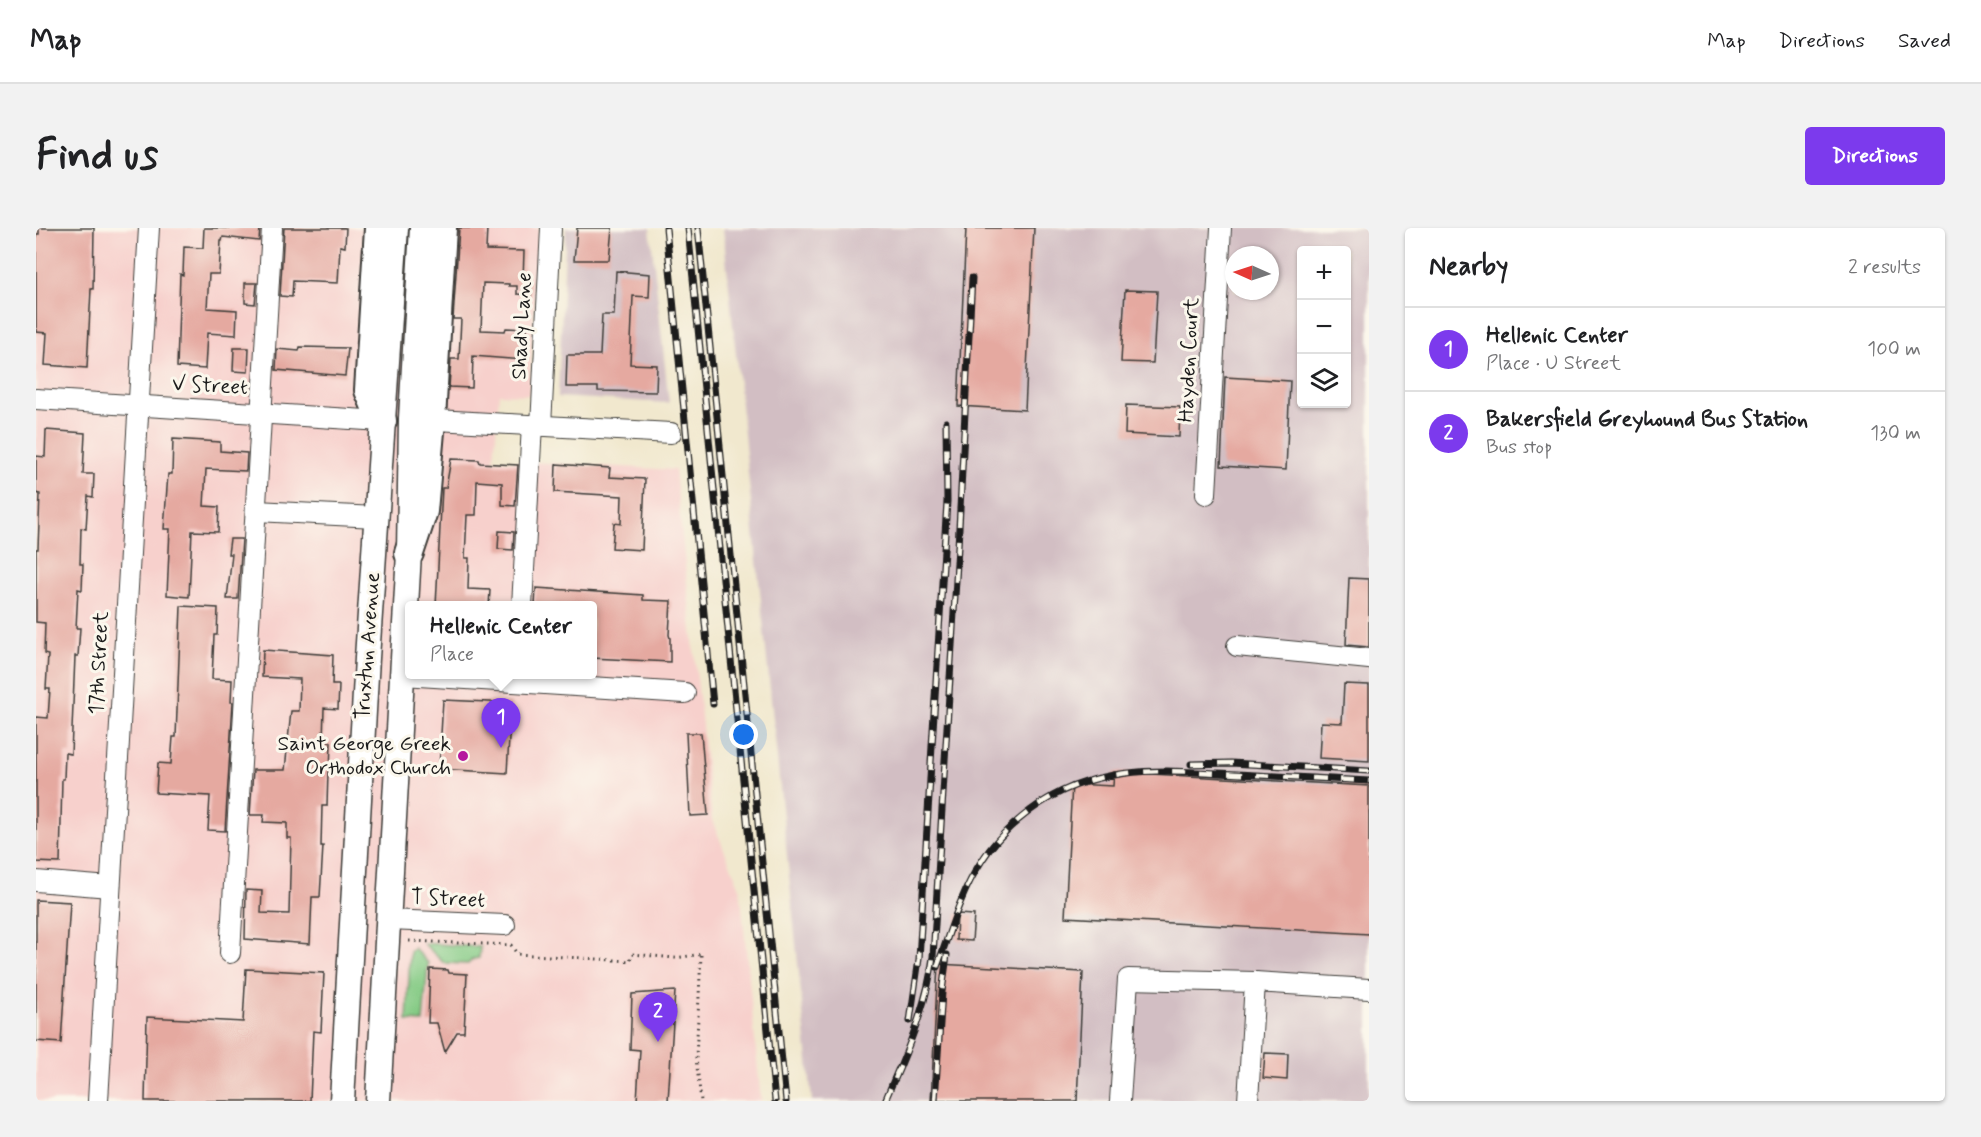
<!DOCTYPE html>
<meta charset="utf-8">
<style>
body{margin:0;font-family:Mynerve,sans-serif;background:#f2f2f2;color:#202124}
.controls{position:absolute;right:18px;top:18px;display:grid;overflow:hidden;border-radius:6px;box-shadow:0 2px 4px #0004}
.controls button{width:54px;height:54px;display:grid;place-items:center;padding:0;border:0;border-bottom:2px solid #e0e0e0;background:#fff;color:#202124;font:30px sans-serif}
.compass{position:absolute;left:1189px;top:18px;width:54px;height:54px;border-radius:50%;background:#fff;box-shadow:0 2px 4px #0004;rotate:273deg}
.you{position:absolute;left:708px;top:507px;width:21px;height:21px;margin:-15px;border:4px solid #fff;border-radius:50%;background:#1a73e8;box-shadow:0 0 0 9px #1a73e833}
.badge{display:grid;place-items:center;width:39px;height:39px;border-radius:50%;background:#7c3aed;color:#fff;font-size:20px;font-weight:700}
.pin{position:absolute;translate:-50% -50px;filter:drop-shadow(0 2px 3px #0008)}
.pin::after{content:'';position:absolute;top:32px;width:21px;height:18px;background:inherit;clip-path:polygon(0 0,100% 0,50% 100%)}
.popup{position:absolute;left:369px;top:373px;width:192px;height:78px;box-sizing:border-box;display:grid;place-content:center;border-radius:6px;background:#fff;filter:drop-shadow(0 2px 4px #0005);font-size:20px;white-space:nowrap;color:#757577}
.popup b{font-size:22px;color:#202124}
.popup::after{content:'';position:absolute;left:50%;top:100%;margin-left:-12px;border:12px solid transparent;border-top-color:#fff}
.list{margin:0;padding:0;list-style:none}
h2{display:flex;justify-content:space-between;align-items:center;height:78px;margin:0;padding:0 24px;font-size:26px}
h2 small{font-size:20px;font-weight:400;color:#757577}
.list li{display:grid;grid-template-columns:39px 1fr auto;gap:18px;align-items:center;box-sizing:border-box;height:84px;padding:0 24px;border-top:2px solid #e0e0e0}
.list b{display:block;font-size:22px;white-space:nowrap}
.list p{margin:0;font-size:20px;white-space:nowrap;color:#757577}
.list em{font-size:20px;font-style:normal;color:#757577}
.icon{flex:none;width:33px;height:33px;fill:none;stroke:currentColor;stroke-width:2;stroke-linecap:round;stroke-linejoin:round}
.map{position:relative;flex:none;width:1333px;height:873px;overflow:hidden;border-radius:6px}
header{display:flex;align-items:center;gap:36px;box-sizing:border-box;height:84px;padding:0 30px;background:#fff;border-bottom:2px solid #e0e0e0}
header strong{font-size:28px}
nav{display:flex;gap:33px;margin-inline-start:auto;font-size:21px}
.intro{display:flex;align-items:center;justify-content:space-between;box-sizing:border-box;height:144px;padding:0 36px}
h1{margin:0;font-size:42px}
.button{padding:15px 27px;border-radius:6px;background:#7c3aed;color:#fff;font-size:21px;font-weight:700}
main{display:flex;gap:36px;padding:0 36px}
aside{flex:1;background:#fff;border-radius:6px;box-shadow:0 2px 4px #0004}
.map>svg:first-child{display:block}
.built{fill:#f7d0cc;fill-rule:evenodd}
.industrial{fill:#d2bec3;fill-rule:evenodd}
.green{fill:#84ca84;stroke:#507350;stroke-width:1.5}
.building{fill:#e5a9a0}
.lines{fill:none;stroke-linecap:round;stroke-linejoin:round}
.minor-casing{stroke:#3c3b37;stroke-width:22}
.major-casing{stroke:#3c3b37;stroke-width:27}
.highway-casing{stroke:#3c3b37;stroke-width:32}
.path{stroke:#3c3b37;stroke-width:3;stroke-dasharray:1.5 4.5;stroke-linecap:butt}
.minor{stroke:#fff;stroke-width:20}
.major{stroke:#fff;stroke-width:24}
.highway{stroke:#fff;stroke-width:28}
.rail-casing{stroke:#1c1c1c;stroke-width:7}
.rail{stroke:#fbf7ec;stroke-width:4.5;stroke-dasharray:14;stroke-linecap:butt}
.poi-dot{fill:#b5179e;stroke:#fbf7ec;stroke-width:2}
.labels{text-anchor:middle;dominant-baseline:central;stroke-width:6;stroke-linejoin:round;paint-order:stroke}
.street-label{font-size:21px;fill:#1c1c1c;stroke:#fbf7ec}
.poi-label{font-size:21px;fill:#1c1c1c;stroke:#fbf7ec;text-anchor:end}
</style>
<header>
<strong>Map</strong>
<nav><a>Map</a><a>Directions</a><a>Saved</a></nav>
</header>
<div class="intro"><h1>Find us</h1><a class="button">Directions</a></div>
<main>
<div class="map">
<svg width="1333" height="873" viewBox="0 0 1333 873">
<rect width="100%" height="100%" fill="#fbf7ec"/>
<filter id="ink" filterUnits="userSpaceOnUse"><feTurbulence type="fractalNoise" baseFrequency=".0167" numOctaves="2"/><feDisplacementMap in="SourceGraphic" scale="12" xChannelSelector="R" yChannelSelector="G"/><feConvolveMatrix kernelMatrix="1 2 1 2 8 2 1 2 1" color-interpolation-filters="sRGB"/></filter>
<filter id="wash" filterUnits="userSpaceOnUse"><feTurbulence type="fractalNoise" baseFrequency=".008" numOctaves="4" result="noise"/><feDisplacementMap in="SourceGraphic" scale="24" xChannelSelector="R" yChannelSelector="G"/><feGaussianBlur stdDeviation="1.35" result="paint"/><feColorMatrix in="noise" values="0 0 0 0 0 0 0 0 0 0 0 0 0 0 0 0 0 1.4 0 .05"/><feComposite in="paint" operator="in"/></filter>
<g filter="url(#wash)">
<rect width="100%" height="100%" fill="#f1e8ce"/>
<!-- built -->
<path class="built" d="M0,0H503L493,167L463,166L458,232L639,242L676,592L704,660L725,873H0ZM374,378H556V446H374Z"/>
<!-- industrial -->
<g class="industrial">
<polygon points="530,0 614,0 633,175 522,169"/>
<path d="M687,0H1333V873H776ZM1266,22H1310V176H1266ZM1198,27H1234V63H1198Z"/>
</g>
<!-- green -->
<g class="green">
<polygon points="387,715 444,719 443,730 437,731 432,736 408,735"/>
<polygon points="378,720 392,735 387,794 371,793 374,723"/>
</g>
<g id="blocks">
<!-- building -->
<g class="building">
<polygon points="3,0 58,0 57,61 55,61 51,140 9,137 11,105 0,104 0,6 3,6"/>
<polygon points="168,0 224,0 223,13 187,9 186,13 185,13 183,46 173,46 171,80 201,82 200,107 171,105 169,141 141,139 144,46 147,47 148,19 167,20"/>
<polygon points="248,0 310,0 309,19 304,18 302,55 257,53 256,69 244,68"/>
<polygon points="423,0 451,0 450,22 488,23 487,52 495,52 495,67 481,66 481,58 473,58 473,56 447,55 445,102 469,103 470,100 491,101 489,132 437,128 436,160 413,159 415,131 423,131 425,91 417,91"/>
<polygon points="541,0 576,0 573,32 538,32"/>
<polygon points="930,0 998,0 989,182 922,178"/>
<polygon points="580,43 614,46 613,69 597,68 594,136 621,137 620,164 562,163 562,159 530,159 531,127 564,127 566,87 578,87"/>
<polygon points="209,55 221,55 219,76 209,75"/>
<polygon points="1089,62 1121,63 1117,135 1085,134"/>
<polygon points="264,119 312,120 309,148 240,142 241,121 263,123"/>
<polygon points="198,120 213,120 212,144 197,143"/>
<polygon points="1189,149 1254,153 1250,242 1185,238"/>
<polygon points="1090,177 1144,179 1143,209 1089,206"/>
<polygon points="10,202 49,205 47,246 58,246 57,269 52,268 50,301 45,300 44,336 47,336 46,362 42,361 40,400 44,400 42,428 39,428 35,526 29,525 28,551 26,551 24,635 0,634 0,489 12,490 14,461 10,461 12,427 8,426 9,395 0,394 0,321 2,321 4,266 0,265 0,228 9,229"/>
<polygon points="137,211 184,214 184,223 211,225 210,243 170,241 168,278 183,279 182,304 156,303 153,369 131,367 134,301 128,301 132,246 136,246"/>
<polygon points="415,231 443,232 444,235 482,237 479,278 466,277 466,255 441,253 440,287 431,287 429,330 433,330 432,361 454,362 453,378 400,378 406,260 410,260"/>
<polygon points="520,236 574,240 573,249 609,251 606,322 576,320 578,295 585,296 586,268 519,264"/>
<polygon points="463,303 478,304 477,322 462,321"/>
<polygon points="194,311 206,311 202,371 191,371 196,326 192,326"/>
<polygon points="1313,350 1333,351 1333,419 1310,417"/>
<polygon points="500,360 607,367 607,372 635,373 633,407 634,410 634,434 556,430 556,378 499,378"/>
<polygon points="145,378 182,380 181,407 178,407 176,451 196,452 195,474 197,474 189,603 172,602 174,568 120,565 122,535 135,536 137,509 140,509"/>
<polygon points="227,422 297,427 296,457 303,457 302,481 288,480 287,513 295,514 294,544 292,544 291,578 286,578 285,618 287,618 284,669 276,669 274,716 209,711 210,662 226,663 225,685 253,686 255,610 251,610 251,595 227,594 228,587 214,587 217,542 249,542 255,483 263,483 264,451 226,449"/>
<polygon points="1308,456 1333,457 1333,533 1283,530 1285,494 1306,495"/>
<polygon points="407,472 475,475 471,545 403,541"/>
<polygon points="650,505 665,505 672,587 654,588"/>
<polygon points="1078,544 1333,558 1333,706 1029,689 1036,556 1077,558"/>
<polygon points="0,672 34,674 25,815 0,813"/>
<polygon points="921,686 938,687 936,713 920,712"/>
<polygon points="902,736 1047,744 1041,873 895,873"/>
<polygon points="210,741 288,745 285,804 277,803 274,873 109,873 111,789 207,794"/>
<polygon points="394,741 412,742 413,745 431,746 428,804 421,804 409,824 401,795 392,795"/>
<polygon points="639,763 632,873 601,873 604,822 594,821 596,766"/>
<polygon points="1229,825 1252,826 1251,852 1227,850"/>
</g>
</g>
</g>
<g filter="url(#ink)">
<use href="#blocks" fill-opacity="0" stroke="#3c3b37" stroke-width="1.5"/>
<g class="lines">
<!-- minor casing -->
<g class="minor-casing">
<g id="minor">
<polyline points="0,171 346,193"/>
<polyline points="383,191 635,205"/>
<polyline points="505,198 515,0"/>
<polyline points="1170,266 1185,0"/>
<polyline points="220,283 340,289"/>
<polyline points="486,378 496,197"/>
<polyline points="1201,418 1333,431"/>
<polyline points="367,447 649,465"/>
<polyline points="0,653 74,659"/>
<polyline points="353,692 469,697"/>
<path d="M194,725C209,483 221,242 236,0"/>
<polyline points="62,873 113,0"/>
<polyline points="1084,873 1092,751 1219,754 1333,761"/>
<polyline points="1212,873 1219,754"/>
</g>
</g>
<!-- major casing -->
<g class="major-casing">
<g id="major">
<polyline points="306,873 331,430 360,0"/>
<polyline points="342,873 373,325 375,190 386,0"/>
</g>
</g>
<!-- highway casing -->
<g class="highway-casing">
<g id="highway">
<polyline points="343,0 333,162 346,193"/>
<polyline points="373,325 387,283 395,192 406,0"/>
</g>
</g>
<!-- path -->
<g class="path">
<polyline points="373,713 475,717 481,726 594,733 596,726 639,730 667,726"/>
<polyline points="665,727 660,830 665,873"/>
</g>
<!-- minor -->
<use href="#minor" class="minor"/>
<!-- major -->
<use href="#major" class="major"/>
<!-- highway -->
<use href="#highway" class="highway"/>
<!-- rail casing -->
<g class="rail-casing">
<g id="rail">
<polyline points="630,0 677,476"/>
<polyline points="652,0 739,873"/>
<polyline points="662,0 750,873"/>
<polyline points="1155,536 1195,535 1333,543"/>
<path d="M901,739C914,704 924,666 945,634C958,613 975,597 995,582C1058,535 1127,542 1201,546C1245,548 1289,551 1333,553"/>
<polyline points="874,793 883,731 911,273 910,194"/>
<path d="M859,851C876,811 892,771 897,729L922,319L936,50"/>
<polyline points="849,873 862,842"/>
<polyline points="899,873 906,764 911,727"/>
</g>
</g>
<!-- rail -->
<use href="#rail" class="rail"/>
</g>
</g>
<!-- markers -->
<circle class="poi-dot" cx="427" cy="528" r="6"/>
<g class="labels">
<!-- street labels -->
<g class="street-label">
<text transform="translate(486 98) rotate(-87)">Shady Lane</text>
<text transform="translate(1153 132) rotate(-87)">Hayden Court</text>
<text transform="translate(174 158) rotate(3)">V Street</text>
<text transform="translate(332 418) rotate(-86)">Truxtun Avenue</text>
<text transform="translate(63 435) rotate(-87)">17th Street</text>
<text transform="translate(412 671) rotate(3)">T Street</text>
</g>
<!-- poi labels -->
<g class="poi-label">
<text x="415" y="516">Saint George Greek<tspan x="415" dy="24">Orthodox Church</tspan></text>
</g>
</g>
</svg>
<div class="controls">
<button>+</button>
<button>−</button>
<button><svg class="icon" aria-label="layers" viewBox="0 0 24 24"><path d="M12 4l9 5-9 5-9-5zM3 14l9 5 9-5"/></svg></button>
</div>
<svg class="compass" viewBox="-18 -18 36 36"><path d="M0-13l5 13h-10z" fill="#e53935"/><path d="M0 13l5-13h-10z" fill="#757577"/></svg>
<div class="you"></div>
<div class="pin badge" style="left:465px;top:520px">1</div>
<div class="popup"><b>Hellenic Center</b>Place</div>
<div class="pin badge" style="left:622px;top:814px">2</div>
</div>
<aside>
<h2>Nearby<small>2 results</small></h2>
<ul class="list">
<li><span class="badge">1</span><div><b>Hellenic Center</b><p>Place · U Street</p></div><em>100 m</em></li>
<li><span class="badge">2</span><div><b>Bakersfield Greyhound Bus Station</b><p>Bus stop</p></div><em>130 m</em></li>
</ul>
</aside>
</main>
